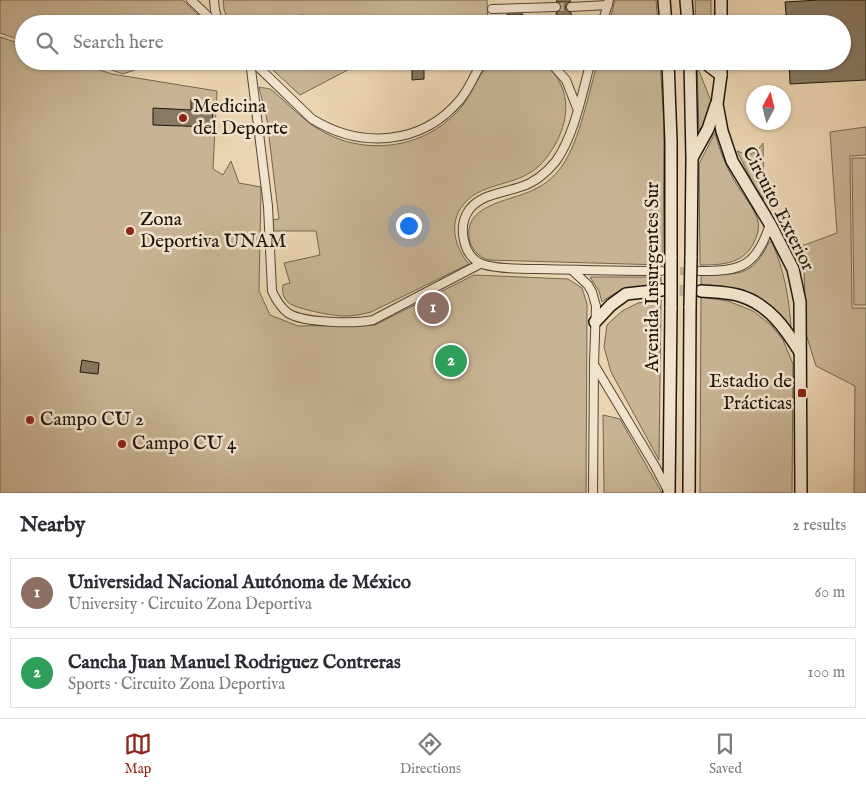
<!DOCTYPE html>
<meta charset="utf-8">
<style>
body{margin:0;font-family:"IM FELL English",serif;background:#f7f7f7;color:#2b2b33}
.compass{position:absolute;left:746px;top:85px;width:45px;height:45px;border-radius:50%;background:#fff;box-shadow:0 1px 4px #0004;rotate:7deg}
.you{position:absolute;left:408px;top:225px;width:18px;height:18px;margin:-12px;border:4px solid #fff;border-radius:50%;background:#1a73e8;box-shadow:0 0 0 8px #1a73e833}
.badge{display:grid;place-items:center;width:32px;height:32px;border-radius:50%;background:#8f2418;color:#fff;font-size:16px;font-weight:700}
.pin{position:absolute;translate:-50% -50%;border:2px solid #fff;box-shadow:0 1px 5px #0006}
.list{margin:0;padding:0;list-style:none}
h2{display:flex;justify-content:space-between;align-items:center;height:65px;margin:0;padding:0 20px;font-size:21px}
h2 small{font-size:16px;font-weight:400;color:#7c7c81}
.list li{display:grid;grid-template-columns:32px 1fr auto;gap:15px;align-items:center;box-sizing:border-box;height:70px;margin:0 10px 10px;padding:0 10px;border:1px solid #e1e1e2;border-radius:0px}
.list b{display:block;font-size:19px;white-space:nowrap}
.list p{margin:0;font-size:16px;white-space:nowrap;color:#7c7c81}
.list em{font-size:16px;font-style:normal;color:#7c7c81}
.icon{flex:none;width:28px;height:28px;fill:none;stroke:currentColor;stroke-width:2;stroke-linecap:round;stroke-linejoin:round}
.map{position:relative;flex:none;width:866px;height:493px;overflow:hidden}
.search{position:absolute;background:#fff;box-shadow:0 1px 4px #0004;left:15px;right:15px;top:15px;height:55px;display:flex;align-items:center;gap:12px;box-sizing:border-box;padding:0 18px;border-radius:28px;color:#7c7c81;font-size:19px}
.sheet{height:225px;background:#fff}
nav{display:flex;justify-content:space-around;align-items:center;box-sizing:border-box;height:70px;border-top:1px solid #e1e1e2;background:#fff;font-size:14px;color:#7c7c81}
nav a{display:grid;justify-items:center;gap:2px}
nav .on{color:#8f2418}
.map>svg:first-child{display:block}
.green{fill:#c8b495;stroke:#726551}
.building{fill:#887962;stroke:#1d160d}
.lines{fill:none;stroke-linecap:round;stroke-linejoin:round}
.street-tunnel{stroke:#c2ae90;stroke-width:8;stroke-dasharray:8 4;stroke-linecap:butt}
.secondary-tunnel{stroke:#c2ae90;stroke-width:11;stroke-dasharray:11 5.5;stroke-linecap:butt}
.street-casing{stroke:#504636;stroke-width:10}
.secondary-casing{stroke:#1d160d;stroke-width:14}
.street{stroke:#f2e3cc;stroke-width:8}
.secondary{stroke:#f2e3cc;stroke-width:11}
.secondary-bridge-casing{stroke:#1d160d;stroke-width:14;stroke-linecap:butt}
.secondary-bridge{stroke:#f2e3cc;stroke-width:11}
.poi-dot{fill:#8f2418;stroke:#f2e3cc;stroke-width:2}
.labels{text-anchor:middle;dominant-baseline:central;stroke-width:5;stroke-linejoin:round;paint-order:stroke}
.poi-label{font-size:19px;fill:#1d160d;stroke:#f2e3cc;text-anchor:start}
.street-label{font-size:19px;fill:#1d160d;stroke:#f2e3cc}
</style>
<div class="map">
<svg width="866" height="493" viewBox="0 0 866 493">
<rect width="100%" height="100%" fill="#ebd4b1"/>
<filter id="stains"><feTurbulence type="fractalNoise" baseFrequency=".004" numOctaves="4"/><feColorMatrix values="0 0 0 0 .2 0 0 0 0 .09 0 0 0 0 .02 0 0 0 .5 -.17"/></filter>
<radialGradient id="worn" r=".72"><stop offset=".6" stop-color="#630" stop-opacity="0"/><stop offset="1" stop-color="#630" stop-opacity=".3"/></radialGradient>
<!-- green -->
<g class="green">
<polygon points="0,0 183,0 208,24 24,24 24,41 0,33"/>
<polygon points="223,0 487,0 488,24 327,24 328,17 300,15 298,24 229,24 224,9"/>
<polygon points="615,0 656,0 658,24 609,24"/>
<polygon points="695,0 711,0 711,24 696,24"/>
<polygon points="0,37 24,45 24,61 72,61 112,74 217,91 213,169 223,175 231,161 239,183 261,187 259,291 270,315 298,326 375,325 474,275 568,279 582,288 587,304 586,493 0,493"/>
<polygon points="86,61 160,61 123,74"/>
<polygon points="263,61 291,61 290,66 306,61 365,61 300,95"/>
<path d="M494,61C506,61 529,59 539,61C546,63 552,71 556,76C574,102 565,133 547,157C523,190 484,178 463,205C448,223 455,248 469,264L371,312C363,314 355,316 347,316C337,317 296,309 289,303C283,298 282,292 283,285L290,283L284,263L320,255L316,231H270V220L279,219L267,120L259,87C262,88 267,88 270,89C274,91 278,96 282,99C294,110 306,122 320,130C367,158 429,148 463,105C473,91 479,71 494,61Z"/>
<path d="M598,61H660L664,124L663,265L488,260C478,256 471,249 469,238C464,202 516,201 537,188C547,183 556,175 562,166C580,141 589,91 598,61Z"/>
<polygon points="697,66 711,101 703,126 699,130"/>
<polygon points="866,127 866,155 850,156 852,308 866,308 866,493 854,493 855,386 816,366 806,334 804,267 796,248 837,233 830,132"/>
<path d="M715,133C720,152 727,169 737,185C744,196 753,207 757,218C760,225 758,234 755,240C745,264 723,265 700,265L699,164Z"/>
<path d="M763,143L764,200L754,185L737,151C750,156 755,155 763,143Z"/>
<polygon points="852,158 866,158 866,305 854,305"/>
<path d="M769,242H772C784,270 789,297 791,327C764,291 743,290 701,287V274C736,274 752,279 769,242Z"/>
<path d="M590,277H661V288C635,288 623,285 602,302L599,291Z"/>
<polygon points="701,297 728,301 753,311 771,325 783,340 793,364 792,493 700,493"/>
<polygon points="661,300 659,460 611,372 604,347 607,325 622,311 638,303"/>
<polygon points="603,415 620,419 662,493 604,493"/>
</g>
<!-- building -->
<g class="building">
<polygon points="819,0 866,0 866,80 790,84 789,61 842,61 842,24 787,24 785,2"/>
<polygon points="556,1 571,1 568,3 565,7 567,10 571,13 572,16 557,17 556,13 559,11 562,7 560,4"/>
<polygon points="507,14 523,14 523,23 507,24"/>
<polygon points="412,69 424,69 424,79 412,80"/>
<polygon points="191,99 200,100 199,110 213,111 212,127 153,125 153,108 191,110"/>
<polygon points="82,360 99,363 98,374 80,372"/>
</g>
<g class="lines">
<!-- street-tunnel -->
<g class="street-tunnel">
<polyline points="556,7 571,7"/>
<polyline points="668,271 694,271"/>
</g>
<!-- secondary-tunnel -->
<polyline class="secondary-tunnel" points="663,290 700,291"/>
<!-- street casing -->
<g class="street-casing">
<g id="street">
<polyline points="191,0 216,24"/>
<polyline points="214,0 215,10 219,24"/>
<polyline points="571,7 608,5"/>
<polyline points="492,9 556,7"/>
<polyline points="602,24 609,0"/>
<path d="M250,61L268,206L272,291C276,300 280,307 288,313C303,323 355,324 373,320L480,264"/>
<path d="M252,61L312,119C361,149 421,145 459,101C470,89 474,74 483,61"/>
<polyline points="549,61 566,80 577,108"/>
<path d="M591,61C582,93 575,134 556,161C547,172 534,183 520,187C503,193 481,194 469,210C458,225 462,254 480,263C492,269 522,269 536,269C578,270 619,271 661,271"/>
<polyline points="572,270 588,285 592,292 596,306 594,364 593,493"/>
<path d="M700,271C742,272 757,265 770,224"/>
<polyline points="595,366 655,466 667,489"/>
</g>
</g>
<!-- secondary casing -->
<g class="secondary-casing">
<g id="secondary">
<polyline points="664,0 666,24"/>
<polyline points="686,0 688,24"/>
<polyline points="721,0 721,24"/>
<polyline points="668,61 671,142 671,258"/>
<polyline points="690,61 692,158 691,258"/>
<polyline points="707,61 709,66 721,75"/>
<polyline points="721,61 721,75 717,104 722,131 732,161 770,224 793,269 800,302 801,493"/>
<polyline points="693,156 708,129 716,105"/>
<path d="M701,291C714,292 729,292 741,296C769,305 785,328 800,352"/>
<polyline points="595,322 611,305 626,294 662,290"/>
<polyline points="669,493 671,307"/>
<polyline points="689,493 690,306"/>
</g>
</g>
<!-- street -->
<use href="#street" class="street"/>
<!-- secondary -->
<use href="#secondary" class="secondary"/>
<!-- secondary-bridge casing -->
<g class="secondary-bridge-casing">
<g id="secondary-bridge">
<polyline points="690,306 691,258"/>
<polyline points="671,307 671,258"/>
</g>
</g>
<!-- secondary-bridge -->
<use href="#secondary-bridge" class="secondary-bridge"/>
</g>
<!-- markers -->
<g class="poi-dot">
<circle cx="183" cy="118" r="5"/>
<circle cx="130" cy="231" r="5"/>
<rect x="797" y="388" width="10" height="10" rx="2.5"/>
<circle cx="30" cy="420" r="5"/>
<circle cx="122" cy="444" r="5"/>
</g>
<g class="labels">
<!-- poi labels -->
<g class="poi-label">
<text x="193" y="107">Medicina<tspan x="193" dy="22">del Deporte</tspan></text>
<text x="140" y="220">Zona<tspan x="140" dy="22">Deportiva UNAM</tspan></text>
<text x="792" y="382" text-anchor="end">Estadio de<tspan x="792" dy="22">Prácticas</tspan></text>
<text x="40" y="420">Campo CU 2</text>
<text x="132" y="444">Campo CU 4</text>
</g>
<!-- street labels -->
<g class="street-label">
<text transform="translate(778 209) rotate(63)">Circuito Exterior</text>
<text transform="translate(653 277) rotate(-90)">Avenida Insurgentes Sur</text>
</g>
</g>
<rect width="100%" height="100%" filter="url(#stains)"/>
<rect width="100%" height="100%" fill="url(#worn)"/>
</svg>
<svg class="compass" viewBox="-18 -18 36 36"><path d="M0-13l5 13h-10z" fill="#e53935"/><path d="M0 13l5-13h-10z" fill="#7c7c81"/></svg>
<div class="you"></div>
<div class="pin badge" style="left:433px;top:308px;background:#8d6e63">1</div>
<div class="pin badge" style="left:451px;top:361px;background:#2e9e5b">2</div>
<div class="search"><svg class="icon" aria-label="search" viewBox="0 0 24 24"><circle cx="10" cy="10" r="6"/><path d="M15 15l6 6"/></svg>Search here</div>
</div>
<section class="sheet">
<h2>Nearby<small>2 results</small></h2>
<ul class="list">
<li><span class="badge" style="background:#8d6e63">1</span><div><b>Universidad Nacional Autónoma de México</b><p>University · Circuito Zona Deportiva</p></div><em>60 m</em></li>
<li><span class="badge" style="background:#2e9e5b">2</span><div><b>Cancha Juan Manuel Rodriguez Contreras</b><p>Sports · Circuito Zona Deportiva</p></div><em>100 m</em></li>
</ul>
</section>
<nav>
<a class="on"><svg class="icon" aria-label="map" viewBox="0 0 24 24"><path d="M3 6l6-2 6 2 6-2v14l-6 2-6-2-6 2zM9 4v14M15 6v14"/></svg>Map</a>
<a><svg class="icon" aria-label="directions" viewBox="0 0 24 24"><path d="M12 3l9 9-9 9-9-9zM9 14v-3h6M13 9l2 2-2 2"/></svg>Directions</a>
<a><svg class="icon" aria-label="saved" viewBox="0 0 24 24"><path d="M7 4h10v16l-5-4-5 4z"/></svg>Saved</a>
</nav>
